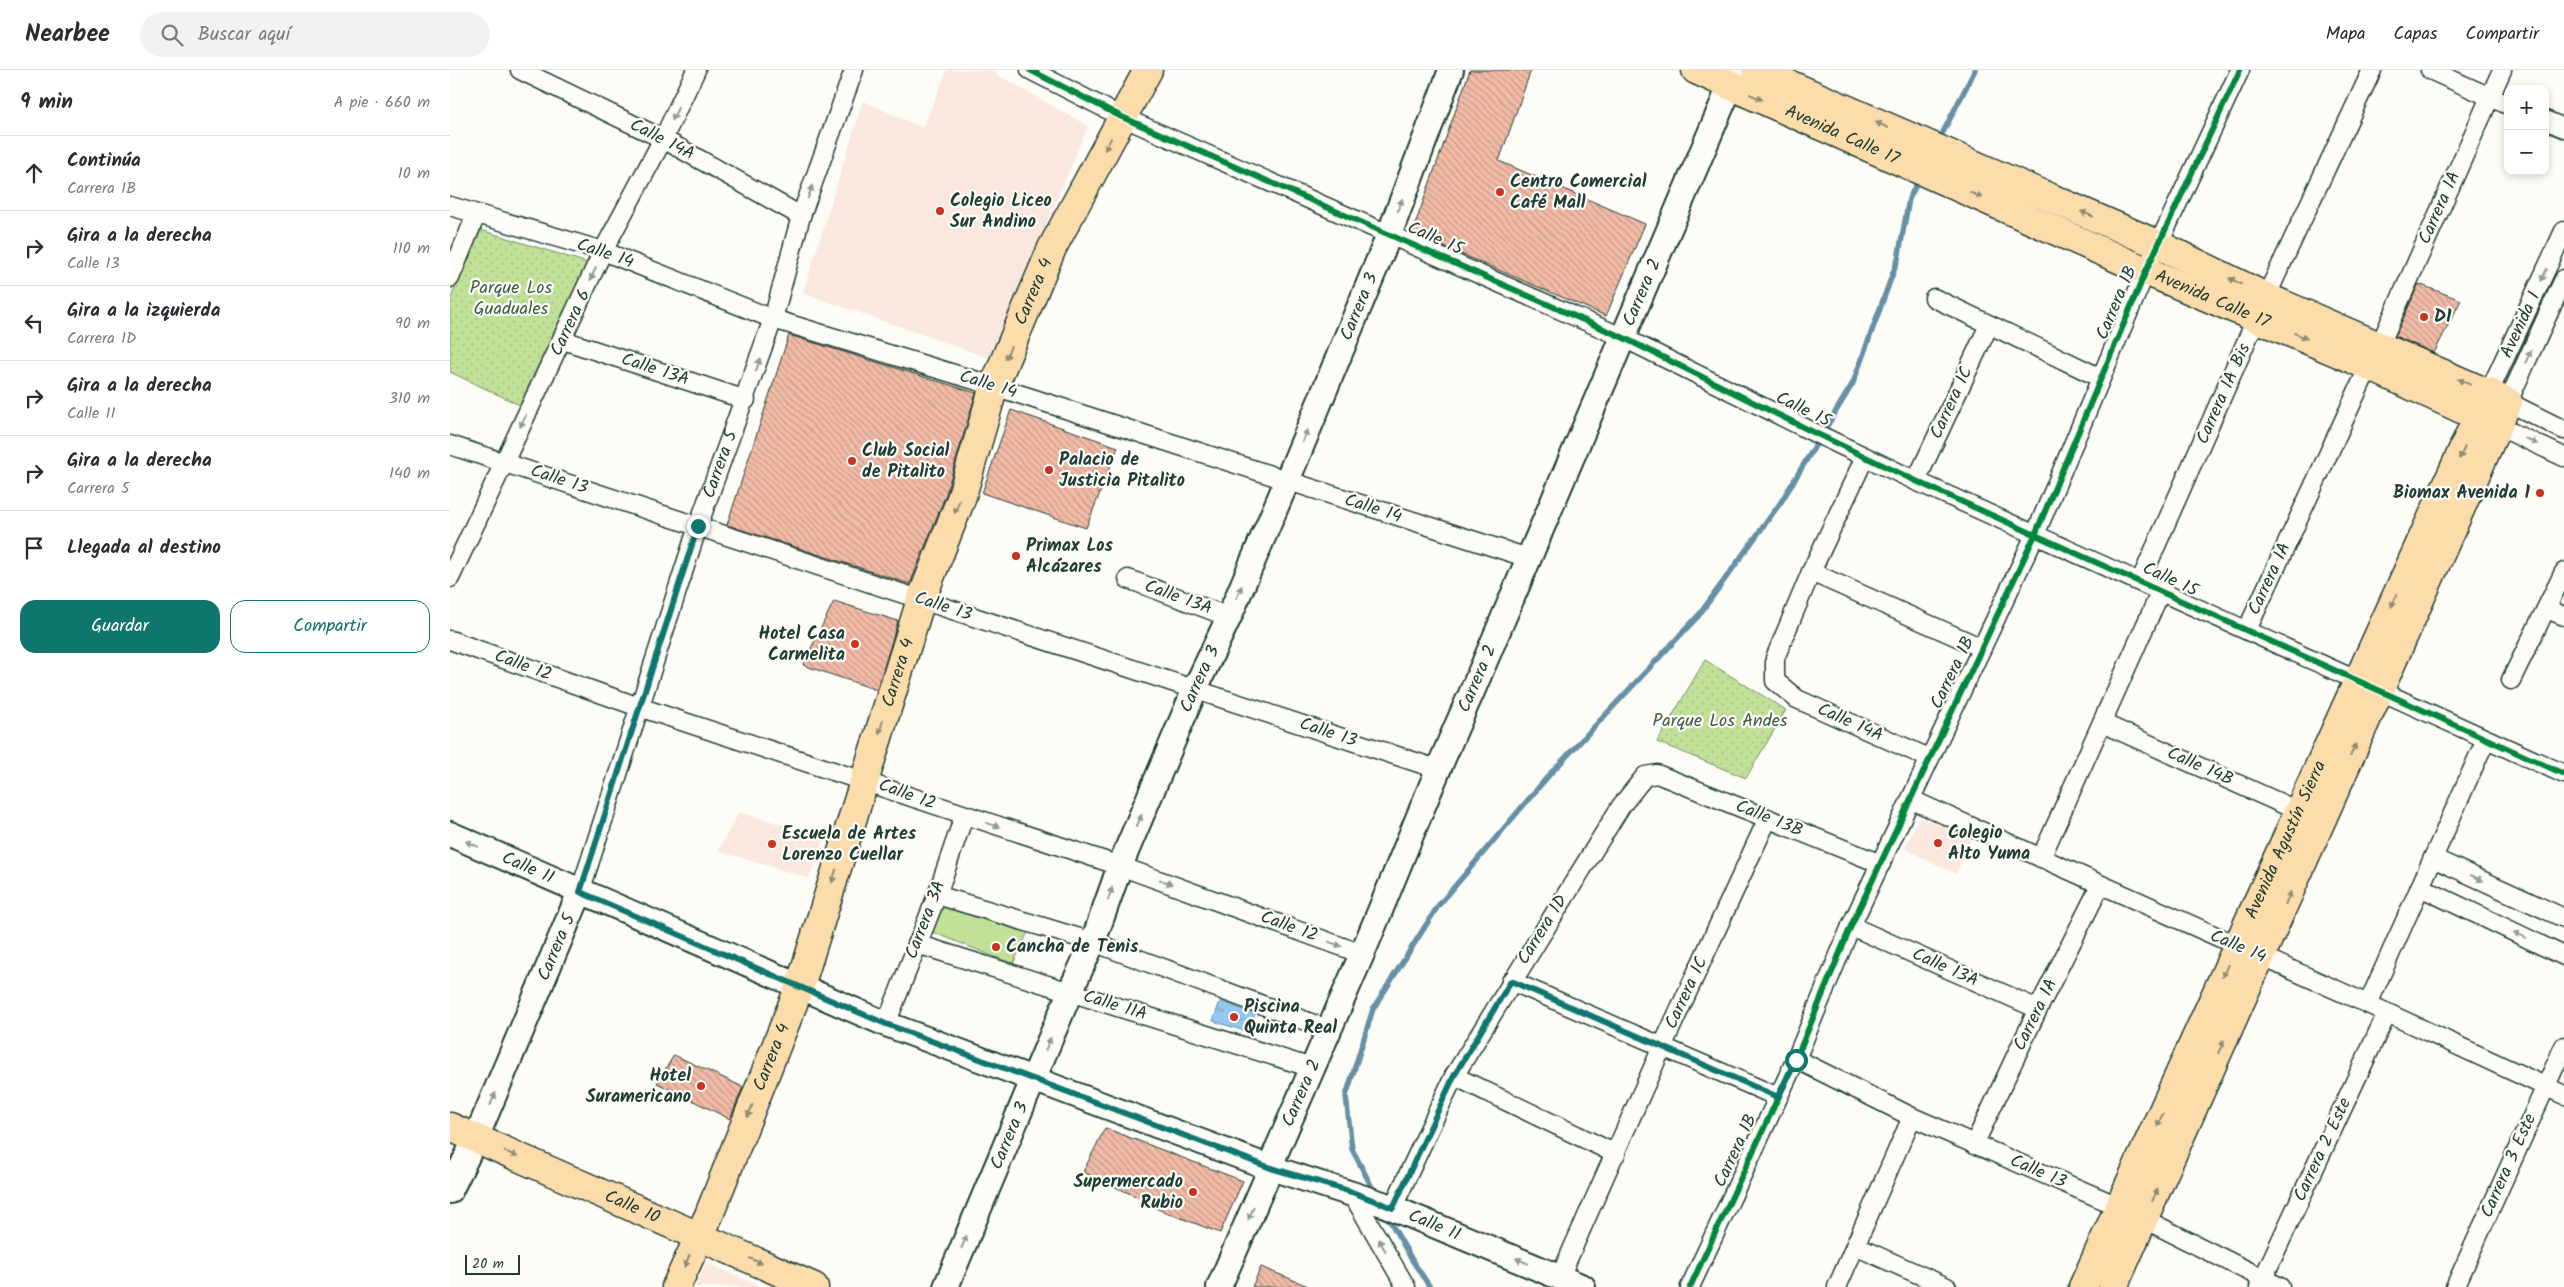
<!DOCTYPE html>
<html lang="es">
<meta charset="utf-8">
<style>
body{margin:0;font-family:Kalam,sans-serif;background:#f2f2f3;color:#2b2b33}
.controls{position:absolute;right:15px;top:15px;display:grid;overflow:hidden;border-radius:10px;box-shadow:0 2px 8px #0003}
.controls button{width:45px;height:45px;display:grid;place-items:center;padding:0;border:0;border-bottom:1px solid #e1e1e2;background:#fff;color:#2b2b33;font:25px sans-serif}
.scale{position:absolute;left:15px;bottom:12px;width:55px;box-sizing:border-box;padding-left:5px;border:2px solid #1f3d34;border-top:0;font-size:14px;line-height:18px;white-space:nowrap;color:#1f3d34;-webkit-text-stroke:4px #fdfcf7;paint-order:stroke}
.stop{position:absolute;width:15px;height:15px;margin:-11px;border:4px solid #0f766e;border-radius:50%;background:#fff}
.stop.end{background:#0f766e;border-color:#fff;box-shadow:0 1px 5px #0008}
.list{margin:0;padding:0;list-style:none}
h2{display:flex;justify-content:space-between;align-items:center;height:65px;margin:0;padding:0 20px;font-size:21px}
h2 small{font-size:16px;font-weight:400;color:#7c7c81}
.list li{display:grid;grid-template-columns:32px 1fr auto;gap:15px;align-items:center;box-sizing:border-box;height:75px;padding:0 20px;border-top:1px solid #e1e1e2}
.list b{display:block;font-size:19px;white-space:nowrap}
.list p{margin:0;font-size:16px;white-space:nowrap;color:#7c7c81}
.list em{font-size:16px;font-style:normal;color:#7c7c81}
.actions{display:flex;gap:10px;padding:15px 20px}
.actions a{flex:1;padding:11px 0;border:1px solid #0f766e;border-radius:15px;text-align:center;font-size:18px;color:#0f766e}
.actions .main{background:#0f766e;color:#fff}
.icon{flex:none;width:28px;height:28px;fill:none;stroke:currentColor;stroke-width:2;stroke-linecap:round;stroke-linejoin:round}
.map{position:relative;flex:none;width:2114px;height:1217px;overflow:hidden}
header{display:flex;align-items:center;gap:30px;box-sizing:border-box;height:70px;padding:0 25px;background:#fff;border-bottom:1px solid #e1e1e2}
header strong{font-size:24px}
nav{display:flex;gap:28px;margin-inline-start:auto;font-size:18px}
.search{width:350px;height:45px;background:#f2f2f3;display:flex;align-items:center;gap:12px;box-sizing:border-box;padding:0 18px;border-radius:28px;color:#7c7c81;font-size:19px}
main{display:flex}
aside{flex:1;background:#fff}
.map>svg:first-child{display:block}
.built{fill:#fae8df}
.green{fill:url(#green-dots);stroke:#708e66}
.pitch{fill:#c1e098;stroke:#708e66}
.water{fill:url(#water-ripples);stroke:#6590a5}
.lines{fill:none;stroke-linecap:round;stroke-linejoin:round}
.stream{stroke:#6590a5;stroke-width:5.5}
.building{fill:url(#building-back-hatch);stroke:#1f3d34}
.street-casing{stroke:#1f3d34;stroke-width:21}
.secondary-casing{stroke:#1f3d34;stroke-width:28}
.primary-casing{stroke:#1f3d34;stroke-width:31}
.street{stroke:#fdfcf7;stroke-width:18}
.secondary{stroke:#fdfcf7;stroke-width:24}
.primary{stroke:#fddcac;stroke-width:28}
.cycleway-casing{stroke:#fdfcf7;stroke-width:9}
.cycleway{stroke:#00873e;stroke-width:6}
.oneway{fill:#8e8c70}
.oneway2{fill:#8e9c96}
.route{stroke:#0f766e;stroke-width:6}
.poi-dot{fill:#c8321e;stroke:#fdfcf7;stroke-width:2}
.labels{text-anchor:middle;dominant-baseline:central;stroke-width:4.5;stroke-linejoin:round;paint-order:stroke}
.street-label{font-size:18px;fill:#1f3d34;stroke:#fdfcf7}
.poi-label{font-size:18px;font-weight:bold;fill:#1f3d34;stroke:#fdfcf7;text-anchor:start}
.park-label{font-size:18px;fill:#3f5e48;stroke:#fdfcf7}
</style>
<header>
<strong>Nearbee</strong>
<div class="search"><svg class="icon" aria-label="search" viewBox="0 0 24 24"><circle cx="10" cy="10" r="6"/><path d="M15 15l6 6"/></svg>Buscar aquí</div>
<nav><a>Mapa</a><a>Capas</a><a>Compartir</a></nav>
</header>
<main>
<aside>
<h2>9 min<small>A pie · 660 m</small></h2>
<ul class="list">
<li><svg class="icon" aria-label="ahead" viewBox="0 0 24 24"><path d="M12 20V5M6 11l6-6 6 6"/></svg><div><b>Continúa</b><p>Carrera 1B</p></div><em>10 m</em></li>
<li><svg class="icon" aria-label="right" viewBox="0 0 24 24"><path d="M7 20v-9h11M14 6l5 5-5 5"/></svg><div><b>Gira a la derecha</b><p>Calle 13</p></div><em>110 m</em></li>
<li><svg class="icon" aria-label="left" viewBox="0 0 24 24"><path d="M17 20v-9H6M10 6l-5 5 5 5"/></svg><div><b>Gira a la izquierda</b><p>Carrera 1D</p></div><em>90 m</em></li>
<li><svg class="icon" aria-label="right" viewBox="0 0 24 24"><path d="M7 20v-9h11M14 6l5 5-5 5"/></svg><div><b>Gira a la derecha</b><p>Calle 11</p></div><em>310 m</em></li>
<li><svg class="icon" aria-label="right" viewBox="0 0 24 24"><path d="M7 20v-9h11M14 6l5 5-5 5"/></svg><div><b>Gira a la derecha</b><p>Carrera 5</p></div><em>140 m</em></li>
<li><svg class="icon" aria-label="arrive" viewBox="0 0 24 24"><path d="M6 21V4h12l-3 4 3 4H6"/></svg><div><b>Llegada al destino</b></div></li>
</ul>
<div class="actions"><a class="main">Guardar</a><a>Compartir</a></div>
</aside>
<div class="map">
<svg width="2114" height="1217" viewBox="0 0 2114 1217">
<defs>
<pattern id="green-dots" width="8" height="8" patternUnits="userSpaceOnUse" patternTransform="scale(1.25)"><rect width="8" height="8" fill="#c1e098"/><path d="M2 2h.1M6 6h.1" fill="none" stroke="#a5c184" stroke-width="1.8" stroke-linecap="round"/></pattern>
<pattern id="water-ripples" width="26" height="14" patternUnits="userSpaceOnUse" patternTransform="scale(1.25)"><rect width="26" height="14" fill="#94c8f1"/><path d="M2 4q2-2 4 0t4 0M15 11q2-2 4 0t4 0" fill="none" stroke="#78a4c4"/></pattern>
<pattern id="building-back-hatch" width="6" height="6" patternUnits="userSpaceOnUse" patternTransform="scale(1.25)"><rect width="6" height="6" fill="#f2bba7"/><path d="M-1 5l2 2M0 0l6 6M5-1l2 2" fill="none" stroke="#c39989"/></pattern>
</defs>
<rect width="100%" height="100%" fill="#fdfcf7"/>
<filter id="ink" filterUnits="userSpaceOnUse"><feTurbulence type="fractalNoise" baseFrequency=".02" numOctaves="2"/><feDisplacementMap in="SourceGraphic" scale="10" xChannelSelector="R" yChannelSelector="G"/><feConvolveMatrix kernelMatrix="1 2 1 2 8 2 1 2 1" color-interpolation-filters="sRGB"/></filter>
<g filter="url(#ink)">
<!-- built -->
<g class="built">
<polygon points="497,0 539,0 638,56 539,288 353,223 413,31 473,58"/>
<polygon points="289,742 375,767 359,808 268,781"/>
<polygon points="1469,747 1522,767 1506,804 1455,779"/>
<polygon points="256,1193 312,1217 245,1217"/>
</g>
<!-- green -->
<g class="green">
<polygon points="31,160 138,193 74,337 0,302 0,230"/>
<polygon points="1255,590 1336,640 1296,708 1207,672"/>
</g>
<!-- pitch -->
<polygon class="pitch" points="493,829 580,858 563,894 480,861"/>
<!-- water -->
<polygon class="water" points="770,931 805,944 798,962 763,951"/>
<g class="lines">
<!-- stream -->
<g class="stream">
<polyline points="1488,72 1525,0"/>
<polyline points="926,1125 902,1079 896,1026 923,939 988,836 1100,704 1249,545 1331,432 1403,313 1448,189 1459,129 1470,107"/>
<polyline points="936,1144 962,1190 980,1217"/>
</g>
</g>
<!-- building -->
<g class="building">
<polygon points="1020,0 1081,0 1049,91 1195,154 1156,246 962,163"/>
<polygon points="1969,214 2011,230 1984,283 1945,266"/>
<polygon points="339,265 526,323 496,424 460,514 277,455"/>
<polygon points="561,340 668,377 636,458 532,423"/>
<polygon points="384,531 448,551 427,620 353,595"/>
<polygon points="224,985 293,1017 280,1049 207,1013"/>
<polygon points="655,1058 793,1111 770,1163 692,1133 694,1130 633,1102"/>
<polygon points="811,1197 858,1216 858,1217 802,1217"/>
</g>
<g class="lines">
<!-- street casing -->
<g class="street-casing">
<g id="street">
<polyline points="70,0 213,69 351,146"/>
<polyline points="580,0 672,47 1174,268 1363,362 1466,411 2114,704"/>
<polyline points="1980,0 2058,35"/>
<polyline points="2095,50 2114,58"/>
<polyline points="0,136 153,181 323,249 544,316 1078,488"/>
<polyline points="0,208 26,145"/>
<polyline points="2114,209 2058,332 2114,360"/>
<polyline points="1484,228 1651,308"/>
<polyline points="113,270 296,330"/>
<polyline points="1929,277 2052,0"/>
<polyline points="2039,322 2114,161"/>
<polyline points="2048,356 2114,387"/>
<polyline points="0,375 987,699"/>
<polyline points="1415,387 1361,502 1325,588 1325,611 1347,629 1479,688"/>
<polyline points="1466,411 1539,255"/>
<polyline points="1361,502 1532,578"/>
<polyline points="0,508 153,181 213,69 246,0"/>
<polyline points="678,509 779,547"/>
<polyline points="1690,512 1816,227 1922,0"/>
<polyline points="2097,539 2114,546"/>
<polyline points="1797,560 1919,296"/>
<polyline points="0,570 189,637 670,796 912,884"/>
<polyline points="2061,610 2114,502"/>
<polyline points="1652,653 1848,741"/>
<polyline points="1462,730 1918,934 2114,1025"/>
<polyline points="1591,788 1710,523"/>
<polyline points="1983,788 2114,848"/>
<polyline points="1970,817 2114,886"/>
<path id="s1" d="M130,822L248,456L323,249L351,146L404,0"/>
<polyline points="487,825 643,872 877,959"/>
<polyline points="1401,856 1588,939"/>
<polyline points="467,874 862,998"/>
<polyline points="1061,911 1328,1027"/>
<polyline points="1918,934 2036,669"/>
<polyline points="436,954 487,825 514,746"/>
<polyline points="1346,989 1462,1047 1670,1137 1830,1217"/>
<polyline points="1004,1006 1166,1084"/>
<polyline points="1524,1075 1588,939 1650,816"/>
<polyline points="901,1122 956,1217"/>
<polyline points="943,1137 1004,1006 1171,736 1195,706 1207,704 1431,794"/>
<polyline points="1405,1176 1497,1217"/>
<polyline points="1110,1207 1213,975 1318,748"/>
<polyline points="1240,1217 1346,989 1401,856 1585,465 1696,201 1790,0"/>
<polyline points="1387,1217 1462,1047"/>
<polyline points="1809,1217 1937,943"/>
<polyline points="2005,1217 2114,976"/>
</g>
</g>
<!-- secondary casing -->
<g class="secondary-casing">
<g id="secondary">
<path id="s2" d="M0,764L436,954L821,1098L933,1134L1133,1217"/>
<path id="s3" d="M0,1121L26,1068L130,822"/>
<path id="s4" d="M496,1217L620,922L643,872L670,796L745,619L779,547L837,411L939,165L1001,0"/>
<path id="s5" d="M769,1217L821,1098L823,1089C852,1021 883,952 912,884C949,797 982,710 1021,624L1287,0"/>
</g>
</g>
<!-- primary casing -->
<g class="primary-casing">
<g id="primary">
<path id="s6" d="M1246,0L1696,201L1919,296L2046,355"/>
<polyline points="1306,0 1709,175 1816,227 2058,332 1663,1217"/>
<path id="s7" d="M0,1057L364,1217"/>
<path id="s8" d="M226,1217L259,1145L350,916L471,530L511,429L544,316L602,178L698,0"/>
<path id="s9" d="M1633,1217L2039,322"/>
</g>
</g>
<!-- street -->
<use href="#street" class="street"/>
<!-- secondary -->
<use href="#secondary" class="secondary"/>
<!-- primary -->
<use href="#primary" class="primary"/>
<!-- cycleway casing -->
<g class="cycleway-casing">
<g id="cycleway">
<polyline points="580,0 672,47 1174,268 1363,362 1466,411 2114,704"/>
<polyline points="1240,1217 1346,989 1401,856 1585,465 1696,201 1790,0"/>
</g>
</g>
<!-- cycleway -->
<use href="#cycleway" class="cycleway"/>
</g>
<!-- one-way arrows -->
<defs><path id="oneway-solid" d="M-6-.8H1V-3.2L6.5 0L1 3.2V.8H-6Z" transform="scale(1.25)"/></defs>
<g class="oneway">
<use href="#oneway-solid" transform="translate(1306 27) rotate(24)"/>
<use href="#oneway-solid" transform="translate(1432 55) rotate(-156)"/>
<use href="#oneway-solid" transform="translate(658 74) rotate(118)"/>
<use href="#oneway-solid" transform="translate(1526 125) rotate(24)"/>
<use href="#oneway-solid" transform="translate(1637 144) rotate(-157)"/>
<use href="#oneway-solid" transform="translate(1785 211) rotate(-154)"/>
<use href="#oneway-solid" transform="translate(1851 266) rotate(24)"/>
<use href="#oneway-solid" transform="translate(558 283) rotate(113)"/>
<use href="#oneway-solid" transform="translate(2014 312) rotate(-157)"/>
<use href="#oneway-solid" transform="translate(2012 383) rotate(115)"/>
<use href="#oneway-solid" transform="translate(507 437) rotate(111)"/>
<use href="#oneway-solid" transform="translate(1944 531) rotate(115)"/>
<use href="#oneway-solid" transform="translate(431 657) rotate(107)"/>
<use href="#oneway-solid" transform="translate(1903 680) rotate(-66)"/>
<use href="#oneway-solid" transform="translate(384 806) rotate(108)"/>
<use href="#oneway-solid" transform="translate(1838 828) rotate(-66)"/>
<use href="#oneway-solid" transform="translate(1775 901) rotate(114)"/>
<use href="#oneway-solid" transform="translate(1771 977) rotate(-66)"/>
<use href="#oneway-solid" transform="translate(300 1041) rotate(112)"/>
<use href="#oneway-solid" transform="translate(1710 1050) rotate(114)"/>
<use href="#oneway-solid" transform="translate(61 1084) rotate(24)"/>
<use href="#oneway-solid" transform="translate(1705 1125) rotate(-66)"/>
<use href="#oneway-solid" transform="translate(237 1191) rotate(113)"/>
<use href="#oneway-solid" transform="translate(306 1191) rotate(24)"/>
</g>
<g class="oneway2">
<use href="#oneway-solid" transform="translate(225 44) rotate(116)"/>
<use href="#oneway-solid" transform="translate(360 122) rotate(-70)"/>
<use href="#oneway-solid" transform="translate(950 135) rotate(-69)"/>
<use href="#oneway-solid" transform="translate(143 204) rotate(114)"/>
<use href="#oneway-solid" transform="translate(2094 205) rotate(115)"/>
<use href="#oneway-solid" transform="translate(2078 287) rotate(-66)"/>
<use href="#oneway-solid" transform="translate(308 295) rotate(-71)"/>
<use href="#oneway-solid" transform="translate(73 351) rotate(116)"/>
<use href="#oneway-solid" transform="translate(855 366) rotate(-67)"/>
<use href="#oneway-solid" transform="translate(2081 371) rotate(25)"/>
<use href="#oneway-solid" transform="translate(789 522) rotate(-67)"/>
<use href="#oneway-solid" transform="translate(689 751) rotate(-67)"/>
<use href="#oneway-solid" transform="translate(543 755) rotate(18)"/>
<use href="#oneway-solid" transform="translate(22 774) rotate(-156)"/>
<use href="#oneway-solid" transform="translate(2027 808) rotate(25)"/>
<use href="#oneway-solid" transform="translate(716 812) rotate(20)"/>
<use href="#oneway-solid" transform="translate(660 824) rotate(-71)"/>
<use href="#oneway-solid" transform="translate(2070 865) rotate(-155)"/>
<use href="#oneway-solid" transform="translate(885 874) rotate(20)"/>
<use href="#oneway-solid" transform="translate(598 974) rotate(-67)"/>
<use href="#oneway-solid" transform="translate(43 1029) rotate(-67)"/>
<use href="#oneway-solid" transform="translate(801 1143) rotate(114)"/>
<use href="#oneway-solid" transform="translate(514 1172) rotate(-67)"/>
<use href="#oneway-solid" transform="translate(932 1175) rotate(-120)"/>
<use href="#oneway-solid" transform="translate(1072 1191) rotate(-157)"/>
</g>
</g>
<g class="lines" filter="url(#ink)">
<!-- route -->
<polyline class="route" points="248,456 130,822 436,954 821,1098 902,1122 943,1138 1004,1006 1061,911 1328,1027 1346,990"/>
</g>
<!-- markers -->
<g class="poi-dot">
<circle cx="1050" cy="122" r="5"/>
<circle cx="490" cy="141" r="5"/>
<circle cx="1974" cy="247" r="5"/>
<circle cx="402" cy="391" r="5"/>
<circle cx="599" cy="400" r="5"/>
<circle cx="2090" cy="423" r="5"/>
<circle cx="566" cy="486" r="5"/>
<circle cx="405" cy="574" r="5"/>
<circle cx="1488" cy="773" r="5"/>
<circle cx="322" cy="774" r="5"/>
<circle cx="546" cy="877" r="5"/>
<circle cx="784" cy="947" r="5"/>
<circle cx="251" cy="1016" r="5"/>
<circle cx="743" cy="1122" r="5"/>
</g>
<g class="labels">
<!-- street labels -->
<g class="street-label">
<text stroke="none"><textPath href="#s6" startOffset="160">Avenida Calle 17</textPath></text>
<text transform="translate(212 70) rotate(27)">Calle 14A</text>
<text transform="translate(1990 138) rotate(-66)">Carrera 1A</text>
<text transform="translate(985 169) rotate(24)">Calle 15</text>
<text transform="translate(155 184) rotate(19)">Calle 14</text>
<text stroke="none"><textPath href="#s8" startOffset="1059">Carrera 4</textPath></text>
<text stroke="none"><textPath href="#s5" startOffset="1081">Carrera 2</textPath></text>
<text stroke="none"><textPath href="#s6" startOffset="565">Avenida Calle 17</textPath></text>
<text transform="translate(1667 233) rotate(-67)">Carrera 1B</text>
<text stroke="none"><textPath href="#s4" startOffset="1064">Carrera 3</textPath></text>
<text transform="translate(121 253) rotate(-65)">Carrera 6</text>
<text transform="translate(2071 255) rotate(-65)">Avenida 1</text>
<text transform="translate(205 300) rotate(18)">Calle 13A</text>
<text transform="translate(538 315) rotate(17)">Calle 14</text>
<text transform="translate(1774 324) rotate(-66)">Carrera 1A Bis</text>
<text transform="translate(1502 333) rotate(-65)">Carrera 1C</text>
<text transform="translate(1353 340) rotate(26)">Calle 15</text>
<text stroke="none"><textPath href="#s1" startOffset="450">Carrera 5</textPath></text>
<text transform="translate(109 410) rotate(18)">Calle 13</text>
<text transform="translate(923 439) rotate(18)">Calle 14</text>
<text transform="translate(1820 509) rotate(-65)">Carrera 1A</text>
<text transform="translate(1720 510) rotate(25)">Calle 15</text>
<text transform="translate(728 528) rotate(20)">Calle 13A</text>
<text transform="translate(493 537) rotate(18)">Calle 13</text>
<text transform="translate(73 596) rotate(20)">Calle 12</text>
<text stroke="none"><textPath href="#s8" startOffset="654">Carrera 4</textPath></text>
<text transform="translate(1503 603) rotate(-64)">Carrera 1B</text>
<text stroke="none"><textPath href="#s5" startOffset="661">Carrera 2</textPath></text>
<text stroke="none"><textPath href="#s4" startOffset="659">Carrera 3</textPath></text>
<text transform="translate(1400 653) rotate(24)">Calle 14A</text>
<text transform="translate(878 663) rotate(18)">Calle 13</text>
<text transform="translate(1750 697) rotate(24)">Calle 14B</text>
<text transform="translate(457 725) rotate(20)">Calle 12</text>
<text transform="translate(1319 749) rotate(22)">Calle 13B</text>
<text stroke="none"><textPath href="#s9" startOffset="491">Avenida Agustín Sierra</textPath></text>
<text stroke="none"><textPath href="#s2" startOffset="85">Calle 11</textPath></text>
<text transform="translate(476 850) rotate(-69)">Carrera 3A</text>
<text transform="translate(839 857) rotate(20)">Calle 12</text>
<text transform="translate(1093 860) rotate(-58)">Carrera 1D</text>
<text stroke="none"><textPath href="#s3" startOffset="266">Carrera 5</textPath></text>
<text transform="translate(1788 877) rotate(23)">Calle 14</text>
<text transform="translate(1495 898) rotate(24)">Calle 13A</text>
<text transform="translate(1237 923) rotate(-65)">Carrera 1C</text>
<text transform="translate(665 936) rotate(17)">Calle 11A</text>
<text transform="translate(1586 945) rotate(-64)">Carrera 1A</text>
<text stroke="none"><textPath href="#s8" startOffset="249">Carrera 4</textPath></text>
<text stroke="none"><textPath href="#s5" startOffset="211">Carrera 2</textPath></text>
<text stroke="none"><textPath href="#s4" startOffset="164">Carrera 3</textPath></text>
<text transform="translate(1873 1080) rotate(-65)">Carrera 2 Este</text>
<text transform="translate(1286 1081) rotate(-65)">Carrera 1B</text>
<text transform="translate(2059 1096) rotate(-66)">Carrera 3 Este</text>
<text transform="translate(1588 1102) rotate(23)">Calle 13</text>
<text stroke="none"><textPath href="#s7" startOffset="199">Calle 10</textPath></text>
<text stroke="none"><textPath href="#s2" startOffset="1060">Calle 11</textPath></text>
</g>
<!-- poi labels -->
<g class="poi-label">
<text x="1060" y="112">Centro Comercial<tspan x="1060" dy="21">Café Mall</tspan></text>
<text x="500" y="131">Colegio Liceo<tspan x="500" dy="21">Sur Andino</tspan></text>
<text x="1984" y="247">D1</text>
<text x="412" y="381">Club Social<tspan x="412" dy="21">de Pitalito</tspan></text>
<text x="609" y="390">Palacio de<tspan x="609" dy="21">Justicia Pitalito</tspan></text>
<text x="2080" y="423" text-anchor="end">Biomax Avenida 1</text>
<text x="576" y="476">Primax Los<tspan x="576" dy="21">Alcázares</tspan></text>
<text x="395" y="564" text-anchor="end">Hotel Casa<tspan x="395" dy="21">Carmelita</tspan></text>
<text x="1498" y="763">Colegio<tspan x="1498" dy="21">Alto Yuma</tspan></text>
<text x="332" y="764">Escuela de Artes<tspan x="332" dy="21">Lorenzo Cuellar</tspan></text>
<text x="556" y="877">Cancha de Tenis</text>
<text x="794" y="937">Piscina<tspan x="794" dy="21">Quinta Real</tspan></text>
<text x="241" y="1006" text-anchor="end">Hotel<tspan x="241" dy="21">Suramericano</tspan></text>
<text x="733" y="1112" text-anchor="end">Supermercado<tspan x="733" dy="21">Rubio</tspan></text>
</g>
<!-- park labels -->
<g class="park-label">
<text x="61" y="218">Parque Los<tspan x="61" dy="21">Guaduales</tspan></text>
<text x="1270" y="651">Parque Los Andes</text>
</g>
</g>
</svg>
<div class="controls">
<button>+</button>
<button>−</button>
</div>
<div class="scale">20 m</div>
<div class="stop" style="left:1346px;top:990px"></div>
<div class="stop end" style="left:248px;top:456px"></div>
</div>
</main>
